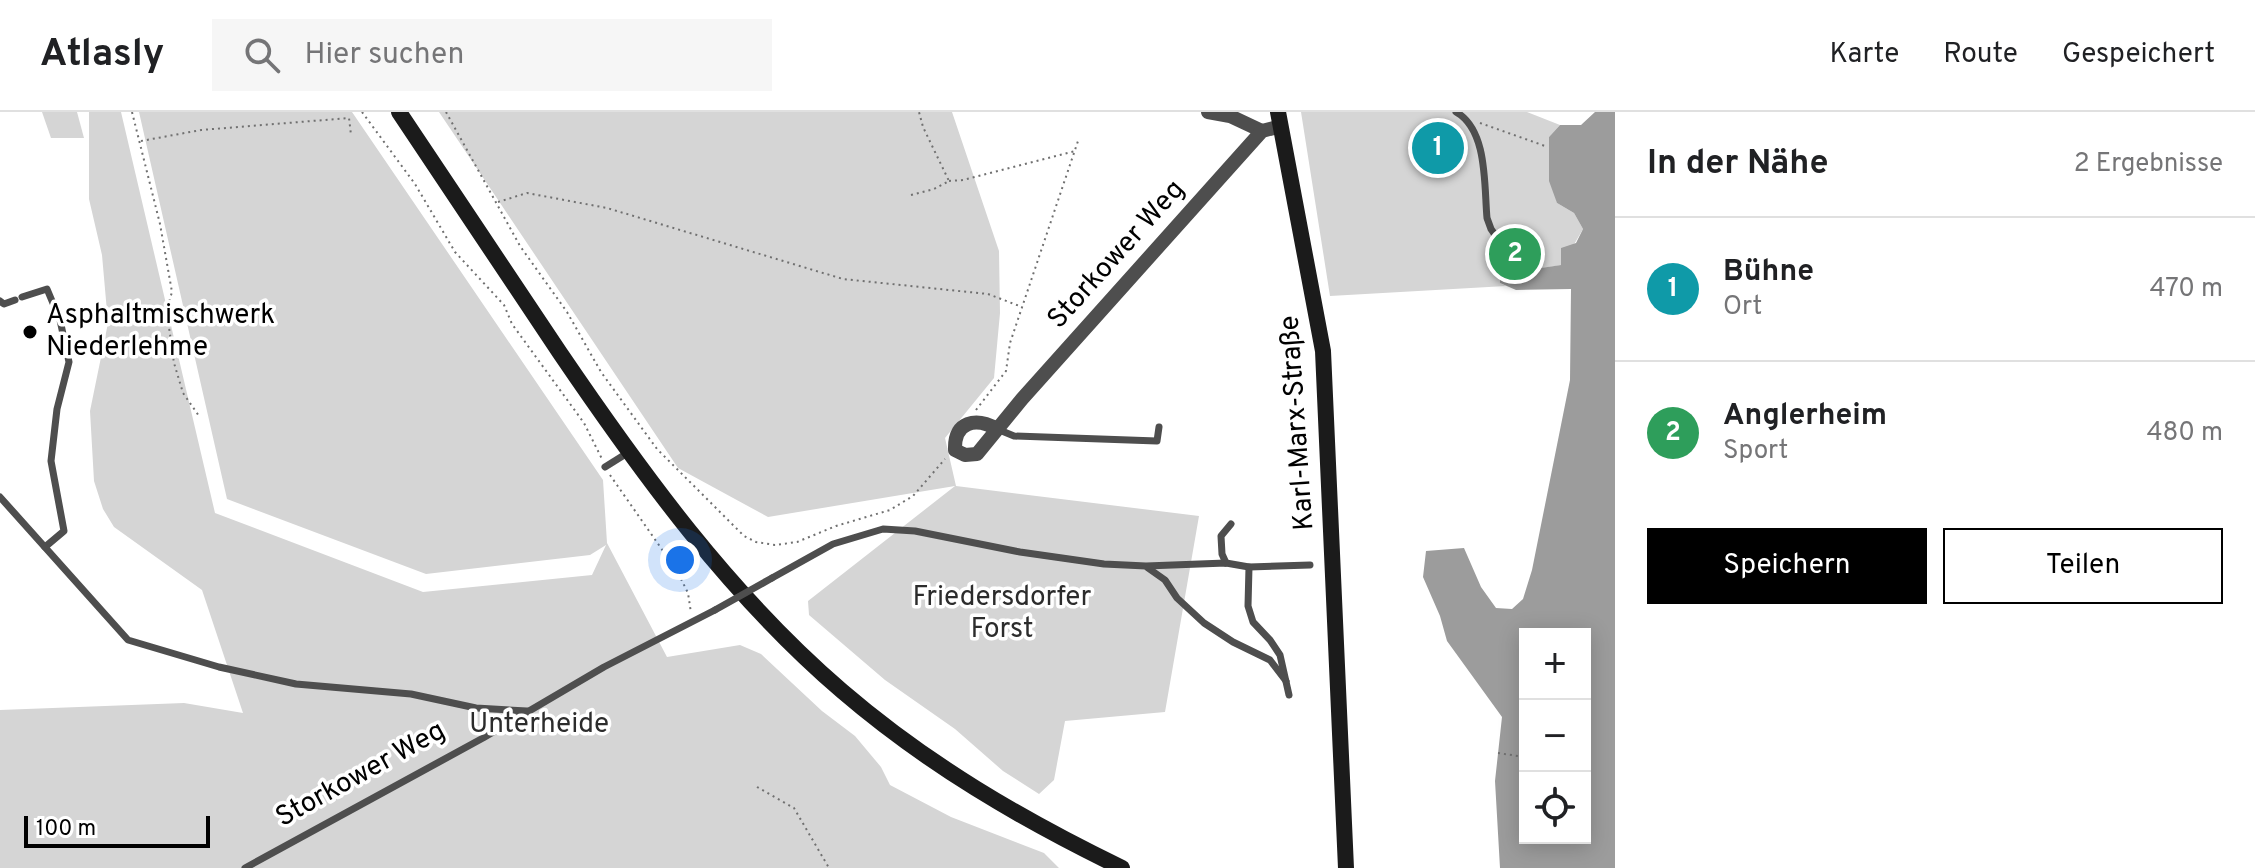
<!DOCTYPE html>
<html lang="de">
<meta charset="utf-8">
<style>
body{margin:0;font-family:Overpass,sans-serif;background:#f6f6f6;color:#202124}
.controls{position:absolute;right:24px;bottom:24px;display:grid;overflow:hidden;border-radius:0px;box-shadow:0 4px 20px #0003}
.controls button{width:72px;height:72px;display:grid;place-items:center;padding:0;border:0;border-bottom:2px solid #e0e0e0;background:#fff;color:#202124;font:40px sans-serif}
.scale{position:absolute;left:24px;bottom:20px;width:186px;box-sizing:border-box;padding-left:8px;border:4px solid #000;border-top:0;font-size:22px;line-height:28px;white-space:nowrap;color:#000;-webkit-text-stroke:6px #fff;paint-order:stroke}
.you{position:absolute;left:680px;top:448px;width:28px;height:28px;margin:-20px;border:6px solid #fff;border-radius:50%;background:#1a73e8;box-shadow:0 0 0 12px #1a73e833}
.badge{display:grid;place-items:center;width:52px;height:52px;border-radius:50%;background:#000;color:#fff;font-size:26px;font-weight:700}
.pin{position:absolute;translate:-50% -50%;border:4px solid #fff;box-shadow:0 2px 8px #0006}
.list{margin:0;padding:0;list-style:none}
h2{display:flex;justify-content:space-between;align-items:center;height:104px;margin:0;padding:0 32px;font-size:34px}
h2 small{font-size:26px;font-weight:400;color:#757577}
.list li{display:grid;grid-template-columns:52px 1fr auto;gap:24px;align-items:center;box-sizing:border-box;height:144px;padding:0 32px;border-top:2px solid #e0e0e0}
.list b{display:block;font-size:30px;white-space:nowrap}
.list p{margin:0;font-size:26px;white-space:nowrap;color:#757577}
.list em{font-size:26px;font-style:normal;color:#757577}
.actions{display:flex;gap:16px;padding:24px 32px}
.actions a{flex:1;padding:18px 0;border:2px solid #000;border-radius:0px;text-align:center;font-size:28px;color:#000}
.actions .main{background:#000;color:#fff}
.icon{flex:none;width:44px;height:44px;fill:none;stroke:currentColor;stroke-width:2;stroke-linecap:round;stroke-linejoin:round}
.map{position:relative;flex:none;width:1615px;height:756px;overflow:hidden}
header{display:flex;align-items:center;gap:48px;box-sizing:border-box;height:112px;padding:0 40px;background:#fff;border-bottom:2px solid #e0e0e0}
header strong{font-size:38px}
nav{display:flex;gap:44px;margin-inline-start:auto;font-size:28px}
.search{width:560px;height:72px;background:#f6f6f6;display:flex;align-items:center;gap:20px;box-sizing:border-box;padding:0 28px;border-radius:0px;color:#757577;font-size:30px}
main{display:flex}
aside{flex:1;background:#fff}
.map>svg:first-child{display:block}
.green{fill:#d5d5d5}
.water{fill:#9c9c9c;fill-rule:evenodd}
.lines{fill:none;stroke-linecap:round;stroke-linejoin:round}
.path{stroke:#707070;stroke-width:2;stroke-dasharray:2 4;stroke-linecap:butt}
.lane{stroke:#4e4e4e;stroke-width:7}
.street{stroke:#4e4e4e;stroke-width:14}
.secondary{stroke:#1b1b1b;stroke-width:16}
.lane-bridge{stroke:#4e4e4e;stroke-width:7}
.poi-dot{fill:#000;stroke:#fff;stroke-width:3}
.labels{text-anchor:middle;dominant-baseline:central;stroke-width:7;stroke-linejoin:round;paint-order:stroke}
.street-label{font-size:28px;fill:#000;stroke:#fff}
.poi-label{font-size:28px;fill:#000;stroke:#fff;text-anchor:start}
.park-label{font-size:28px;fill:#2c2c2c;stroke:#fff}
</style>
<header>
<strong>Atlasly</strong>
<div class="search"><svg class="icon" aria-label="search" viewBox="0 0 24 24"><circle cx="10" cy="10" r="6"/><path d="M15 15l6 6"/></svg>Hier suchen</div>
<nav><a>Karte</a><a>Route</a><a>Gespeichert</a></nav>
</header>
<main>
<div class="map">
<svg width="1615" height="756" viewBox="0 0 1615 756">
<rect width="100%" height="100%" fill="#fff"/>
<!-- green -->
<g class="green">
<polygon points="42,0 77,0 84,26 51,26"/>
<polygon points="89,0 121,0 215,401 423,480 592,463 606,433 590,443 426,462 227,387 139,0 352,0 603,368 607,431 667,545 740,533 761,542 822,599 855,624 881,655 890,673 951,705 1044,741 1059,756 0,756 0,598 184,591 243,601 202,478 114,415 103,397 94,369 90,299 108,211 102,143 89,87"/>
<polygon points="439,0 952,0 999,139 1000,201 994,266 945,326 956,374 1199,404 1165,600 1065,609 1054,668 1039,682 1003,659 955,617 885,568 809,503 808,489 955,374 768,405 678,356"/>
<polygon points="1301,0 1527,0 1560,13 1549,25 1557,91 1574,101 1583,117 1562,153 1501,162 1500,171 1506,174 1330,184"/>
</g>
<!-- water -->
<path class="water" d="M1595,0H1615V756H1500L1495,669L1502,605L1447,529L1440,504L1423,465L1426,439L1464,436L1481,475L1496,496L1512,497L1523,487L1532,458L1570,268L1571,177L1516,178L1500,171V162L1561,153V136L1576,131L1583,117L1574,101L1557,91L1549,69V25L1560,13H1581ZM1525,522H1585V726H1525Z"/>
<g class="lines">
<!-- path -->
<g class="path">
<polyline points="132,0 160,112 172,180 168,193 168,208 174,251 183,281 199,304"/>
<polyline points="362,0 415,72 455,140 504,193 512,212 584,311 602,347"/>
<polyline points="446,0 520,134 567,200 601,260 657,337 744,424 756,430 775,433 797,430 836,414 890,398 913,384 945,347"/>
<polyline points="1480,11 1545,34"/>
<polyline points="141,29 201,18 349,6 351,23"/>
<polyline points="949,69 963,68 1075,39"/>
<polyline points="911,83 934,77 949,69 923,15 919,0"/>
<polyline points="498,90 527,81 607,96 843,167 988,182 1022,195"/>
<polyline points="976,298 1006,259 1010,231 1078,29"/>
<polyline points="610,363 677,459 688,481 691,501"/>
<polyline points="1498,641 1525,645"/>
<polyline points="757,675 794,696 829,756"/>
</g>
<!-- lane -->
<g class="lane">
<path d="M1456,0C1488,18 1484,74 1487,106L1491,117L1500,130"/>
<polyline points="22,185 47,177 60,208 69,250 57,297 51,349 64,419 45,435"/>
<polyline points="0,189 4,192 15,188"/>
<polyline points="997,317 1014,324 1157,329 1159,315"/>
<polyline points="605,355 629,340"/>
<polyline points="0,385 128,528 219,555 296,572 411,582 476,596 527,599"/>
<polyline points="1226,451 1222,442 1221,424 1231,412"/>
<polyline points="1249,455 1248,494 1253,510 1270,528 1280,543 1289,583"/>
<polyline points="1148,456 1165,468 1177,486 1204,511 1233,530 1270,548 1286,569"/>
<polyline points="772,466 833,432 883,417 915,419 1020,440 1104,452 1146,454 1226,451 1249,455 1310,453"/>
<polyline points="245,756 483,626 604,555 715,498"/>
</g>
<!-- street -->
<g class="street">
<polyline points="1208,0 1230,4 1262,19"/>
<path d="M997,317C976,305 954,309 955,338L965,343L977,342L1022,287L1262,19L1281,14"/>
</g>
<!-- secondary -->
<g class="secondary">
<path d="M399,0C453,80 506,161 560,241C643,363 730,483 842,579C927,652 1021,707 1122,756"/>
<polyline points="1278,0 1323,239 1346,756"/>
</g>
<!-- lane-bridge -->
<polyline class="lane-bridge" points="715,498 772,466"/>
</g>
<!-- markers -->
<circle class="poi-dot" cx="30" cy="220" r="8"/>
<g class="labels">
<!-- street labels -->
<g class="street-label">
<text transform="translate(1117 143) rotate(-48)">Storkower Weg</text>
<text transform="translate(1298 311) rotate(-94)">Karl-Marx-Straße</text>
<text transform="translate(361 663) rotate(-29)">Storkower Weg</text>
</g>
<!-- poi labels -->
<g class="poi-label">
<text x="46" y="204">Asphaltmischwerk<tspan x="46" dy="32">Niederlehme</tspan></text>
</g>
<!-- park labels -->
<g class="park-label">
<text x="1002" y="486">Friedersdorfer<tspan x="1002" dy="32">Forst</tspan></text>
<text x="539" y="613">Unterheide</text>
</g>
</g>
</svg>
<div class="controls">
<button>+</button>
<button>−</button>
<button><svg class="icon" aria-label="locate" viewBox="0 0 24 24"><circle cx="12" cy="12" r="6"/><path d="M12 2v4M12 18v4M2 12h4M18 12h4"/></svg></button>
</div>
<div class="scale">100 m</div>
<div class="you"></div>
<div class="pin badge" style="left:1438px;top:36px;background:#0f9aa8">1</div>
<div class="pin badge" style="left:1515px;top:142px;background:#2e9e5b">2</div>
</div>
<aside>
<h2>In der Nähe<small>2 Ergebnisse</small></h2>
<ul class="list">
<li><span class="badge" style="background:#0f9aa8">1</span><div><b>Bühne</b><p>Ort</p></div><em>470 m</em></li>
<li><span class="badge" style="background:#2e9e5b">2</span><div><b>Anglerheim</b><p>Sport</p></div><em>480 m</em></li>
</ul>
<div class="actions"><a class="main">Speichern</a><a>Teilen</a></div>
</aside>
</main>
